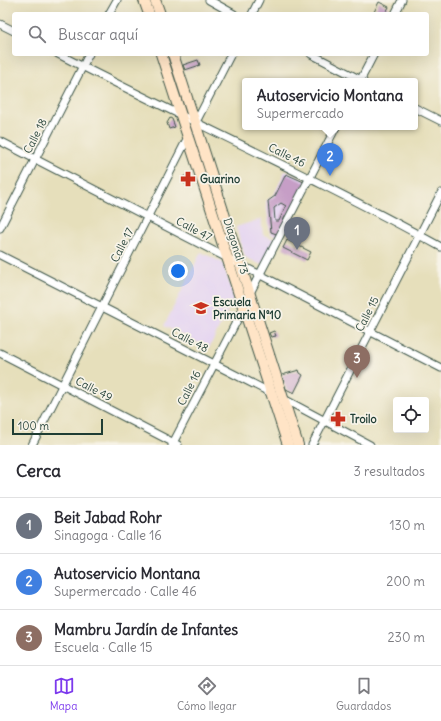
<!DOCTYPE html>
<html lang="es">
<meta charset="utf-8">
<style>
body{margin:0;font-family:Delius,sans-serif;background:#f7f7f7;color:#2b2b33}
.controls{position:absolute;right:12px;bottom:12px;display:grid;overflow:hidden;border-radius:4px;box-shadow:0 4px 16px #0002}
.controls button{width:36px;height:36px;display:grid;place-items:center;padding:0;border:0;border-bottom:1px solid #e1e1e2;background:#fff;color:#2b2b33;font:20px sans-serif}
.scale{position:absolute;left:12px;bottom:10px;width:91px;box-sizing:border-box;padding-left:4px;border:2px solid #1f3d34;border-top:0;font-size:11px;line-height:14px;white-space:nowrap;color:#1f3d34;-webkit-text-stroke:3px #f7f3e8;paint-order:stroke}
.you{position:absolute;left:178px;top:271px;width:14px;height:14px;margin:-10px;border:3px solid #fff;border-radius:50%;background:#1a73e8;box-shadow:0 0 0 6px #1a73e833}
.badge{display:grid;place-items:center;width:26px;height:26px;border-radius:50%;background:#7c3aed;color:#fff;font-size:13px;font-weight:700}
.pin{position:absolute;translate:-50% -33px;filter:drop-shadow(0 1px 2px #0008)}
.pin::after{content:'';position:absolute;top:21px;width:14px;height:12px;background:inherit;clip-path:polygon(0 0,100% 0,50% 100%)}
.popup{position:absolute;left:242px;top:78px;width:176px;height:52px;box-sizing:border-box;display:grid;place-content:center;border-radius:4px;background:#fff;filter:drop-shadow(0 1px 3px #0005);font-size:13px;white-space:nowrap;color:#7c7c81}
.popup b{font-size:15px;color:#2b2b33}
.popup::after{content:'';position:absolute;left:50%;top:100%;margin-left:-8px;border:8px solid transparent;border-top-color:#fff}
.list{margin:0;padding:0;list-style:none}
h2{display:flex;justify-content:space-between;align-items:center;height:52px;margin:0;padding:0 16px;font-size:17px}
h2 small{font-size:13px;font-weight:400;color:#7c7c81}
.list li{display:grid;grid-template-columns:26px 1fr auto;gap:12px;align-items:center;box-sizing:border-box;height:56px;padding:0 16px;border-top:1px solid #e1e1e2}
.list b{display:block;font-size:15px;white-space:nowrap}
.list p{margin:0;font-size:13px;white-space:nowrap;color:#7c7c81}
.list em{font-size:13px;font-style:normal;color:#7c7c81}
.icon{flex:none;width:22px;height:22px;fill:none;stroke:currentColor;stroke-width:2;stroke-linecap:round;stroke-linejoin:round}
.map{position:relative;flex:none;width:441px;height:445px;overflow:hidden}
.search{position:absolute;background:#fff;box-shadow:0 4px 16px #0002;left:12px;right:12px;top:12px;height:44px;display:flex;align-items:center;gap:10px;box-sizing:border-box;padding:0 14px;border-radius:4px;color:#7c7c81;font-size:15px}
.sheet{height:220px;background:#fff}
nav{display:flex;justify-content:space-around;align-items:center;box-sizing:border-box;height:56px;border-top:1px solid #e1e1e2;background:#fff;font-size:11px;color:#7c7c81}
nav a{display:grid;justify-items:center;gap:2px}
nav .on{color:#7c3aed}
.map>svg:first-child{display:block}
.built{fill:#e4d3f2}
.building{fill:#c69ec6;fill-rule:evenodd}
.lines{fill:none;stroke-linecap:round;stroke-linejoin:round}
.street-casing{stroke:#3d5548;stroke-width:9}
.secondary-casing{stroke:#3d5548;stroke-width:12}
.street{stroke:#fff;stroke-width:7}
.secondary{stroke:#ffe4c6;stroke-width:10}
.labels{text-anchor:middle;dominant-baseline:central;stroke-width:3.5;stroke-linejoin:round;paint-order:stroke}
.street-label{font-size:11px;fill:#1f3d34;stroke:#f7f3e8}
.poi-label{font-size:11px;font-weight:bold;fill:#1f3d34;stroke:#f7f3e8;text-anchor:start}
</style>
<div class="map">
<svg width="441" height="445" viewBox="0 0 441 445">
<rect width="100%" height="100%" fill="#f7f3e8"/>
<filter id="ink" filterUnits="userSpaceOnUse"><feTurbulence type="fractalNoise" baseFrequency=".025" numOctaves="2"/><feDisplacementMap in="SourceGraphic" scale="8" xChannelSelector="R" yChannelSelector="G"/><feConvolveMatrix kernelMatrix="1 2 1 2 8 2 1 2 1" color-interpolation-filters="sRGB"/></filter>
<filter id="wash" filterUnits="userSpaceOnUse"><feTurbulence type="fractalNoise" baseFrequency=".012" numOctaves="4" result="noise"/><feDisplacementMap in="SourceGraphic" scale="16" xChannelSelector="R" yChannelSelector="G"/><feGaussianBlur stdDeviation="0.9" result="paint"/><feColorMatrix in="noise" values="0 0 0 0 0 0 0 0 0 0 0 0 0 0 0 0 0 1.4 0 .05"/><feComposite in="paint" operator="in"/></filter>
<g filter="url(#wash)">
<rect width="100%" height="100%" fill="#e6dfbb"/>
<!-- built -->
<g class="built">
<polygon points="285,171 307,181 278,237 270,234 266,201 274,195"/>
<polygon points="261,219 263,235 275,239 262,265 245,257 236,227"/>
<polygon points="201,252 223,263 234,298 209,348 164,326"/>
</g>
<g id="blocks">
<!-- building -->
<g class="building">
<polygon points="379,2 389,7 385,14 373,14"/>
<polygon points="198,60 200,65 185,70 183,65"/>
<polygon points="170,118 172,119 175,127 169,129 167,123"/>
<polygon points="190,174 193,181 185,184 183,177"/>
<path d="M286,174L306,183L279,235L271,232L268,201L275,196ZM281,203L286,206L279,221H275L274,208Z"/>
<polygon points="287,240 311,252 307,260 283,248"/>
<polygon points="274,331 276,336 271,337 269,333"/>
<polygon points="299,370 300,373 303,375 294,393 286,389 282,375"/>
</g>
</g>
</g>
<g filter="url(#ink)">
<use href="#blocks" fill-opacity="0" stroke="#3d5548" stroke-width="1"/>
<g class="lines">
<!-- street casing -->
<g class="street-casing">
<g id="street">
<polyline points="209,0 234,14"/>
<polyline points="109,14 117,0"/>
<polyline points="252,14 259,0"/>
<polyline points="395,14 402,0"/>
<polyline points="0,24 14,31"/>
<path d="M58,54C185,119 316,178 441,247"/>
<polyline points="311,54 363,81"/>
<polyline points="360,81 374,54"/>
<polyline points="415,108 441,121"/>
<polyline points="195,124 231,54"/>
<polyline points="0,141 441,368"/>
<polyline points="0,228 89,54"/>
<polyline points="0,255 273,394"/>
<polyline points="249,295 336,127"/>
<polyline points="0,353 178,445"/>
<polyline points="282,398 370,445"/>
<polyline points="32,445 189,135"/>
<polyline points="172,445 244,307"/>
<polyline points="312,445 441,193"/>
</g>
</g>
<!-- secondary casing -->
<g class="secondary-casing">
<g id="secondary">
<polyline points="144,0 149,14"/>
<polyline points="155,0 160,14"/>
<polyline points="161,54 288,445"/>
<polyline points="173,54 298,445"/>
</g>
</g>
<!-- street -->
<use href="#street" class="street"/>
<!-- secondary -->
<use href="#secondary" class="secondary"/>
</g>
</g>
<!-- icons -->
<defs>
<g id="pharmacy-bare" transform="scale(1.2)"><path d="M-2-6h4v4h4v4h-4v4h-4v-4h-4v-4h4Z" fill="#c8321e" stroke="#f7f3e8" stroke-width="2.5" paint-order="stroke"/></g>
<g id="school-bare" transform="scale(1.2)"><path d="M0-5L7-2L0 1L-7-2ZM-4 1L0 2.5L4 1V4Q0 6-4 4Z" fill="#c8321e" stroke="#f7f3e8" stroke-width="2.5" paint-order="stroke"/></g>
</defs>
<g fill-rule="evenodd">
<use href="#pharmacy-bare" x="188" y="179"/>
<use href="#school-bare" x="201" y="308"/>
<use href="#pharmacy-bare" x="338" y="419"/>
</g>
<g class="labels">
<!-- street labels -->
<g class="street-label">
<text transform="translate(35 136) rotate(-63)">Calle 18</text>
<text transform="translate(287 155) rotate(26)">Calle 46</text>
<text transform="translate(194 229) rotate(28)">Calle 47</text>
<text transform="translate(122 245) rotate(-63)">Calle 17</text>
<text transform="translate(236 246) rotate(72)">Diagonal 73</text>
<text transform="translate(367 314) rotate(-63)">Calle 15</text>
<text transform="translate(190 340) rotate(27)">Calle 48</text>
<text transform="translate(189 388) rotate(-63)">Calle 16</text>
<text transform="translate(94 389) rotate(27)">Calle 49</text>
</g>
<!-- poi labels -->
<g class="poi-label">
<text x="200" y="179">Guarino</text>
<text x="213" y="302">Escuela<tspan x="213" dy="13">Primaria N°10</tspan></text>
<text x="350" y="419">Troilo</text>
</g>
</g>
</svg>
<div class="controls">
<button><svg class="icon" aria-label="locate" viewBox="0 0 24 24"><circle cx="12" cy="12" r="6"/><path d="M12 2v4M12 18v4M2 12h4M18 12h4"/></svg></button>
</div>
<div class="scale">100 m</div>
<div class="you"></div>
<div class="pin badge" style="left:297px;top:250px;background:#6b7280">1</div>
<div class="pin badge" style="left:330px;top:176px;background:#3f7fe0">2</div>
<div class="popup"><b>Autoservicio Montana</b>Supermercado</div>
<div class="pin badge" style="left:357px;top:378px;background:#8d6e63">3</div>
<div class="search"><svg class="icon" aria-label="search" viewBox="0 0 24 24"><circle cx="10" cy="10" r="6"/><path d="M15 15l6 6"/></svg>Buscar aquí</div>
</div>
<section class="sheet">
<h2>Cerca<small>3 resultados</small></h2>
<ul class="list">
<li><span class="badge" style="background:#6b7280">1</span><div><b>Beit Jabad Rohr</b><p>Sinagoga · Calle 16</p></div><em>130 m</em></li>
<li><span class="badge" style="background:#3f7fe0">2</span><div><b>Autoservicio Montana</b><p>Supermercado · Calle 46</p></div><em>200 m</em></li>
<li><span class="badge" style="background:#8d6e63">3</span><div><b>Mambru Jardín de Infantes</b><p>Escuela · Calle 15</p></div><em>230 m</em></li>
</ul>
</section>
<nav>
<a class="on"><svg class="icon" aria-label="map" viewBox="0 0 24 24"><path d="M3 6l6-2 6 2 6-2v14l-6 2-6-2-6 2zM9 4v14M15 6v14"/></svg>Mapa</a>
<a><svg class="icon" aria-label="directions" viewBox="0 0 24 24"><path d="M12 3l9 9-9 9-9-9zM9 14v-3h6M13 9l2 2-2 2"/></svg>Cómo llegar</a>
<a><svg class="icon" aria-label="saved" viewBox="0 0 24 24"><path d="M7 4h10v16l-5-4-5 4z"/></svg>Guardados</a>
</nav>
